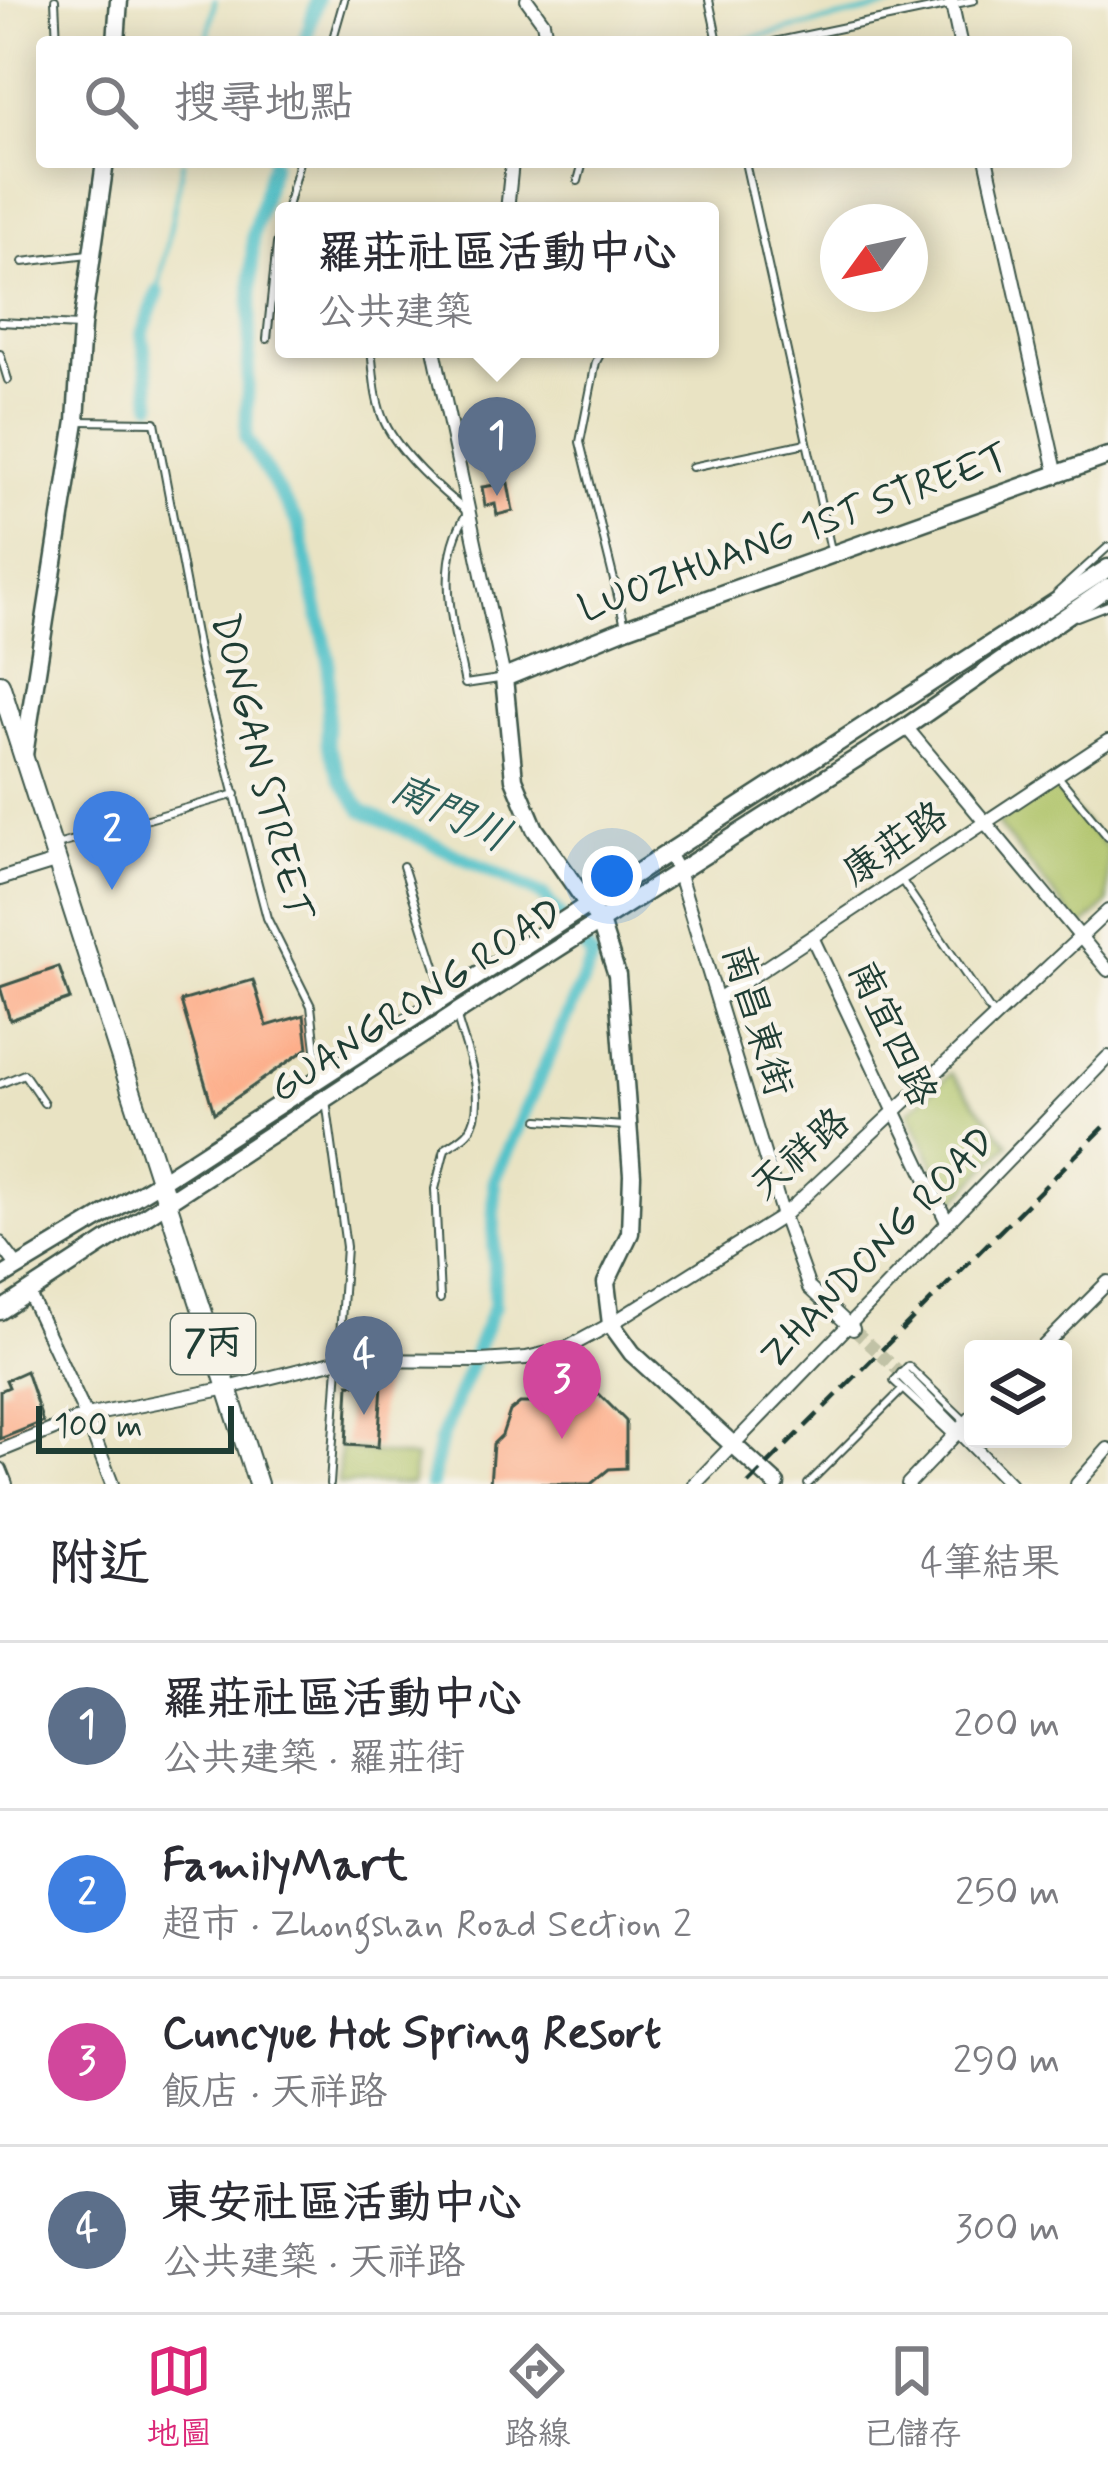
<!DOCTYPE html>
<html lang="zh-TW">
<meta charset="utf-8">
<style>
body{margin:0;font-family:Mynerve,"LXGW WenKai TC",sans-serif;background:#f7f7f7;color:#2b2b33}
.controls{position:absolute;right:36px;bottom:36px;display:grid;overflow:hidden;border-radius:12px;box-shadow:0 6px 30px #0003}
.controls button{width:108px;height:108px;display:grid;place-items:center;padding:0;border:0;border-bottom:3px solid #e1e1e2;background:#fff;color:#2b2b33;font:60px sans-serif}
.compass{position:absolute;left:820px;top:204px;width:108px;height:108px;border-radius:50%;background:#fff;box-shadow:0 6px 30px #0003;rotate:237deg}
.scale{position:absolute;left:36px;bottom:30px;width:198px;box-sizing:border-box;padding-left:12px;border:6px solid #1f3d34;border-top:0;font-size:33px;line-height:42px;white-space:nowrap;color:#1f3d34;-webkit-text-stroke:9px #f7f3e8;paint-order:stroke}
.you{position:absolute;left:612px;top:876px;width:42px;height:42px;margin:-30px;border:9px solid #fff;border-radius:50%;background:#1a73e8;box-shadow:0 0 0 18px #1a73e833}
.badge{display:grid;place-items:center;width:78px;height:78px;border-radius:50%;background:#db2777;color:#fff;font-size:39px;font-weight:700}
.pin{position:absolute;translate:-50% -99px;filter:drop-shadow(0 3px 6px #0008)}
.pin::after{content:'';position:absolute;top:63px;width:42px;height:36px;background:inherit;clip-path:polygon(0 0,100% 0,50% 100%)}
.popup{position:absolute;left:275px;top:202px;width:444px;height:156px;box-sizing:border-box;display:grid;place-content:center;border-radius:12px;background:#fff;filter:drop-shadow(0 3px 9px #0005);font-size:39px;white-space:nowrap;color:#7c7c81}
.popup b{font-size:45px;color:#2b2b33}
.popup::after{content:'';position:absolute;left:50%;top:100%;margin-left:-24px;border:24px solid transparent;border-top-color:#fff}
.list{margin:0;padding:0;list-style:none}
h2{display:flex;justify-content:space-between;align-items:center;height:156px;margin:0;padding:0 48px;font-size:51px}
h2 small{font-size:39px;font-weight:400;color:#7c7c81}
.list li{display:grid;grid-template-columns:78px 1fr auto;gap:36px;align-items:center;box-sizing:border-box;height:168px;padding:0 48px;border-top:3px solid #e1e1e2}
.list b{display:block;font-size:45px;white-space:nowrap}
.list p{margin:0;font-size:39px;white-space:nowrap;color:#7c7c81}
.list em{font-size:39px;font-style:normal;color:#7c7c81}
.icon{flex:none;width:66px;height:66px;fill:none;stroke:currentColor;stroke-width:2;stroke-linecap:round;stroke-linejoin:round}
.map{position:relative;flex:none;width:1108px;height:1484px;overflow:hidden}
.search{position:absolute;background:#fff;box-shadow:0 6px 30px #0003;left:36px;right:36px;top:36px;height:132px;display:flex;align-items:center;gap:30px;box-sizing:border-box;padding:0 42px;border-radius:12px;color:#7c7c81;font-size:45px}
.sheet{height:828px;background:#fff}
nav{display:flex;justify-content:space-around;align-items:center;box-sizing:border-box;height:168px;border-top:3px solid #e1e1e2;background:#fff;font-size:33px;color:#7c7c81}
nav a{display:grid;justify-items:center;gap:6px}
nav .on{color:#db2777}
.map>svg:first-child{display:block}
.green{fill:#adc266;stroke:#66804d;stroke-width:3}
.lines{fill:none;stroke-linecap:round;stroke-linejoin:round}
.stream{stroke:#54c2c9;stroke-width:4.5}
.canal{stroke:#54c2c9;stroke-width:14}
.building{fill:#fdad89}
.street-tunnel{stroke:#c1c2a6;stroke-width:12;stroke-dasharray:12 6;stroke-linecap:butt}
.lane-casing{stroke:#3d5649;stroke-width:10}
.street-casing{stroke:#3d5649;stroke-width:16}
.secondary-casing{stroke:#3d5649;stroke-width:21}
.primary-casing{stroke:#3d5649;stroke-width:22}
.lane{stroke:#fff;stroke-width:6}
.street{stroke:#fff;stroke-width:12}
.secondary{stroke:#fff;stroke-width:16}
.primary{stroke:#fff;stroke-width:18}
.rail{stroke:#1f3d34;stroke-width:4.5;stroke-dasharray:18 9;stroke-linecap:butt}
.labels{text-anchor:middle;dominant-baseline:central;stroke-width:9;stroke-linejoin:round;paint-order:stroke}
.shield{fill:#f7f3e8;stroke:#60746a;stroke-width:3}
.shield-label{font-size:36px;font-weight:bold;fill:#1f3d34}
.street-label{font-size:39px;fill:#1f3d34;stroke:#f7f3e8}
.water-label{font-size:42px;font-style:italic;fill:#2c5e59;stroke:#f7f3e8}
</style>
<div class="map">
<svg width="1108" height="1484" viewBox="0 0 1108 1484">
<rect width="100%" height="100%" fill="#f7f3e8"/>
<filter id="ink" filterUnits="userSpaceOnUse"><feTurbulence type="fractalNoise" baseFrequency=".00833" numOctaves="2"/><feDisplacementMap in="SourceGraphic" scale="24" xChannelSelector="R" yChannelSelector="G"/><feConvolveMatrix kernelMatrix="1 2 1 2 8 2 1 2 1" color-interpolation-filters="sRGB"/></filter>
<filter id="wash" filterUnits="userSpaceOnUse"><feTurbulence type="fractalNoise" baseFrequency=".004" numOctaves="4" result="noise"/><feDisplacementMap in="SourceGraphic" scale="48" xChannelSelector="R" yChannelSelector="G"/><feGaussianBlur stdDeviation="2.7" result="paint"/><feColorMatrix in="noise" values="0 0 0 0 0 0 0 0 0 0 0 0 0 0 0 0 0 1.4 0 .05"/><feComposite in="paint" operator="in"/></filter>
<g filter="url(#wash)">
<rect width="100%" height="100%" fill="#e9e3c3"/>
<!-- green -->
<g class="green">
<polygon points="1052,784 1108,849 1108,903 1081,928 997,824"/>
<polygon points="951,1073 1009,1144 952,1204 909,1111"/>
<polygon points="340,1448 415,1458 412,1484 338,1484"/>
</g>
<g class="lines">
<!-- stream -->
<g class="stream">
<polyline points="207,42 215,0"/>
<polyline points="734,42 919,0"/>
<polyline points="158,292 183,162"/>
</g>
<!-- canal -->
<g class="canal">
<polyline points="305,42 317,0"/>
<polyline points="273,162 253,235 246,438 298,524 329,660 327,742 340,778 362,810 544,896 593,958 494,1180 494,1306 440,1441 431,1484"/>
<polyline points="152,403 142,334 158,292"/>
</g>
</g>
<g id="blocks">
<!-- building -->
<g class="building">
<polygon points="508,483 513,511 497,515 495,504 485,506 482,487"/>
<polygon points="59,967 70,999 10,1020 0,987"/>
<polygon points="253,980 267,1026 304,1015 308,1048 214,1113 181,1001"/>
<polygon points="26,1371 43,1422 0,1439 0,1391 9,1387 6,1380"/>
<polygon points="349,1384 382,1385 378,1447 346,1445"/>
<polygon points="546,1393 599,1394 626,1421 626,1468 609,1469 591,1484 490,1484 493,1444 502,1435 510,1411 520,1403 538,1403"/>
</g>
</g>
</g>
<g filter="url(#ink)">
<use href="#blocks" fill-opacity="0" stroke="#3d5649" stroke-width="3"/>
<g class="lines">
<!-- street-tunnel -->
<polyline class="street-tunnel" points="854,1330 903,1375"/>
<!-- lane casing -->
<g class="lane-casing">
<g id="lane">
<polyline points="55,0 57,42"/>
<polyline points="709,0 718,42"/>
<polyline points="332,42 344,0"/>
<polyline points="774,42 974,0"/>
<polyline points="745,162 831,550"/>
<polyline points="578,181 583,162"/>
<polyline points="286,211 299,162"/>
<polyline points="23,262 88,254"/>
<polyline points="0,322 79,326"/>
<polyline points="267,339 277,244 284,219"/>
<path d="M371,349C374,374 374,400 385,423C399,453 441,492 468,512C433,564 454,628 465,684L499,679"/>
<polyline points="603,349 596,362 580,442 625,625"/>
<polyline points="0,354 8,380"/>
<polyline points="77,421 155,422 201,666 267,918 311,1006 319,1075"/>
<polyline points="692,467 806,443"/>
<polyline points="1057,593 1108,547"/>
<polyline points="1077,617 1108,605"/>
<polyline points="1057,775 1108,837"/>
<polyline points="57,845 236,794"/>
<polyline points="403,866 444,994"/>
<polyline points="900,878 993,1015"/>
<polyline points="0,1084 24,1074 44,1103"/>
<polyline points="326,1100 346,1247 330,1484"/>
<polyline points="539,1120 624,1126"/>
<path d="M440,1299L435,1189L445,1149C452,1144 464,1138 469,1131C490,1100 464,1046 456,1014"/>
<polyline points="953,1436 894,1381 908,1366 964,1420"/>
<polyline points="808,1484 903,1389"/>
</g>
</g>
<!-- street casing -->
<g class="street-casing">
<g id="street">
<polyline points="527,0 543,22 547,42"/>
<polyline points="951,0 960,42"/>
<polyline points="987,162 1057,476"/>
<polyline points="507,211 512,162"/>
<polyline points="434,349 504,678"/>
<polyline points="906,727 1108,970"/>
<polyline points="667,852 678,871 783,1216 809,1288 853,1329"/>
<polyline points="0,879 58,861"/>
<polyline points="812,937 947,1222"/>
<polyline points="718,999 1108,741"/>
<polyline points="0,1243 18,1267"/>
<polyline points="29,1294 86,1416 112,1484"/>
<polyline points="1041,1349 1108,1282"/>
<polyline points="903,1375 1010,1484"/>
<polyline points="0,1451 86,1416 228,1388 340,1360 481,1361 526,1358 565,1349 611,1324 783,1216 1108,911"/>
<polyline points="0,1469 6,1484"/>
<polyline points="695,1484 1108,1057"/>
<polyline points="908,1484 973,1416"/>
<polyline points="1077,1484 1108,1449"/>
</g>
</g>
<!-- secondary casing -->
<g class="secondary-casing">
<g id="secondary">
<polyline points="116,42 119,0"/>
<polyline points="24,755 76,421 82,326 105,162"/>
<polyline points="0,1278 161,1181 1108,568"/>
<polyline points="0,1311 456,1013 906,727 1108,587"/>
<polyline points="776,1484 632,1353 611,1324 606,1283 630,1233 632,1175 617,975 600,922 535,829 514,779 504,678 626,628 1108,456"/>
</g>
</g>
<!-- primary casing -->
<g class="primary-casing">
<polyline id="primary" points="0,684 258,1484"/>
</g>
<!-- lane -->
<use href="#lane" class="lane"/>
<!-- street -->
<use href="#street" class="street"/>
<!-- secondary -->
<use href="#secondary" class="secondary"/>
<!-- primary -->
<use href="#primary" class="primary"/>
<!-- rail -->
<polyline class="rail" points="748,1484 1108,1123"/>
</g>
</g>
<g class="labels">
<!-- shield labels -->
<rect class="shield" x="171" y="1314" width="84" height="60" rx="9"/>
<g class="shield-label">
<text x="213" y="1344">7丙</text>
</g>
<!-- street labels -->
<g class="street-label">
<text transform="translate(794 534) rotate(-20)">LUOZHUANG 1ST STREET</text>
<text transform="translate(260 767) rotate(76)">DONGAN STREET</text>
<text transform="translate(896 845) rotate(-34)">康莊路</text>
<text transform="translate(417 1002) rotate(-33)">GUANGRONG ROAD</text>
<text transform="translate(756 1021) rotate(73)">南昌東街</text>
<text transform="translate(891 1034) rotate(65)">南宜四路</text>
<text transform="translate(801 1155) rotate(-41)">天祥路</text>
<text transform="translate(879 1249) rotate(-46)">ZHANDONG ROAD</text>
</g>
<!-- water labels -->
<g class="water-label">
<text transform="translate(450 814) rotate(26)">南門川</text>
</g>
</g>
</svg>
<div class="controls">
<button><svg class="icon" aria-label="layers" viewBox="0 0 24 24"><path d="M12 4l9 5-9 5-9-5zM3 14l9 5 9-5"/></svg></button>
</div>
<svg class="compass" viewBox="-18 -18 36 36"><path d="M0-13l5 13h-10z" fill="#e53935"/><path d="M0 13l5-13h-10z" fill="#7c7c81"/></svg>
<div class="scale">100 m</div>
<div class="you"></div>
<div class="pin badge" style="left:497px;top:496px;background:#5c6f8a">1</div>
<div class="popup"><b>羅莊社區活動中心</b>公共建築</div>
<div class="pin badge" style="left:112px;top:890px;background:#3f7fe0">2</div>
<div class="pin badge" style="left:562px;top:1439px;background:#d1479c">3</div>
<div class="pin badge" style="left:364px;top:1415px;background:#5c6f8a">4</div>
<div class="search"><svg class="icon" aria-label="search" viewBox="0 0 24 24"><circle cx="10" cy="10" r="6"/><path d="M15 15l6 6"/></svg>搜尋地點</div>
</div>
<section class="sheet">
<h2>附近<small>4筆結果</small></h2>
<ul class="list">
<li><span class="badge" style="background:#5c6f8a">1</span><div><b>羅莊社區活動中心</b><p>公共建築 · 羅莊街</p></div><em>200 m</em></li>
<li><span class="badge" style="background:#3f7fe0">2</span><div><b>FamilyMart</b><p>超市 · Zhongshan Road Section 2</p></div><em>250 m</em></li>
<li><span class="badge" style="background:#d1479c">3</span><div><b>Cuncyue Hot Spring Resort</b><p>飯店 · 天祥路</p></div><em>290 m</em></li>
<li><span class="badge" style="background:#5c6f8a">4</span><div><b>東安社區活動中心</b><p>公共建築 · 天祥路</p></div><em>300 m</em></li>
</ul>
</section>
<nav>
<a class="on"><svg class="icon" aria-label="map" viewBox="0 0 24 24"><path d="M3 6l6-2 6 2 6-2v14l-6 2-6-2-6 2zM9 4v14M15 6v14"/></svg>地圖</a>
<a><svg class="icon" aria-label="directions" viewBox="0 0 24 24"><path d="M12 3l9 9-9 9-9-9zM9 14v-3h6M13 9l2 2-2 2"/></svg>路線</a>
<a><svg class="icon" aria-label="saved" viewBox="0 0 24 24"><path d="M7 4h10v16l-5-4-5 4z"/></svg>已儲存</a>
</nav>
